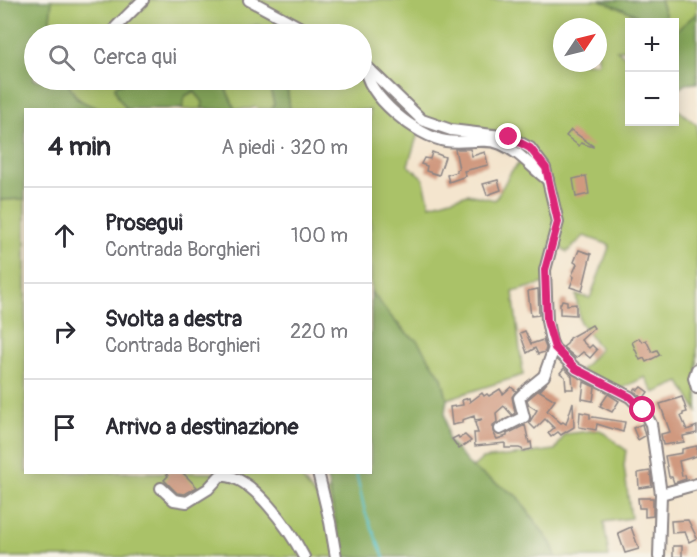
<!DOCTYPE html>
<html lang="it">
<meta charset="utf-8">
<style>
body{margin:0;font-family:Pangolin,sans-serif;background:#f7f7f7;color:#2b2b33}
.controls{position:absolute;right:18px;top:18px;display:grid;overflow:hidden;border-radius:0px;box-shadow:0 3px 15px #0003}
.controls button{width:54px;height:54px;display:grid;place-items:center;padding:0;border:0;border-bottom:2px solid #e1e1e2;background:#fff;color:#2b2b33;font:30px sans-serif}
.compass{position:absolute;left:553px;top:18px;width:54px;height:54px;border-radius:50%;background:#fff;box-shadow:0 3px 15px #0003;rotate:55deg}
.stop{position:absolute;width:18px;height:18px;margin:-14px;border:4px solid #db2777;border-radius:50%;background:#fff}
.stop.end{background:#db2777;border-color:#fff;box-shadow:0 2px 6px #0008}
.list{margin:0;padding:0;list-style:none}
h2{display:flex;justify-content:space-between;align-items:center;height:78px;margin:0;padding:0 24px;font-size:26px}
h2 small{font-size:20px;font-weight:400;color:#7c7c81}
.list li{display:grid;grid-template-columns:39px 1fr auto;gap:18px;align-items:center;box-sizing:border-box;height:96px;padding:0 24px;border-top:2px solid #e1e1e2}
.list b{display:block;font-size:22px;white-space:nowrap}
.list p{margin:0;font-size:20px;white-space:nowrap;color:#7c7c81}
.list em{font-size:20px;font-style:normal;color:#7c7c81}
.icon{flex:none;width:33px;height:33px;fill:none;stroke:currentColor;stroke-width:2;stroke-linecap:round;stroke-linejoin:round}
.map{position:relative;flex:none;width:697px;height:557px;overflow:hidden}
.search{position:absolute;background:#fff;box-shadow:0 3px 15px #0003;left:24px;top:24px;width:348px;height:66px;display:flex;align-items:center;gap:15px;box-sizing:border-box;padding:0 21px;border-radius:33px;color:#7c7c81;font-size:22px}
.panel{position:absolute;background:#fff;box-shadow:0 3px 15px #0003;left:24px;top:108px;width:348px;height:366px;border-radius:0px}
.map>svg:first-child{display:block}
.green{fill:#aac267;stroke:#667251;stroke-width:1.5;fill-rule:evenodd}
.forest{fill:#87a85c;stroke:#54654c;stroke-width:1.5}
.lines{fill:none;stroke-linecap:round;stroke-linejoin:round}
.stream{stroke:#54c2cb;stroke-width:2}
.building{fill:#d0997f}
.minor-casing{stroke:#8b8484;stroke-width:14}
.minor{stroke:#fff;stroke-width:10}
.route{stroke:#db2777;stroke-width:8}
</style>
<div class="map">
<svg width="697" height="557" viewBox="0 0 697 557">
<rect width="100%" height="100%" fill="#f7f3e8"/>
<filter id="ink" filterUnits="userSpaceOnUse"><feTurbulence type="fractalNoise" baseFrequency=".0167" numOctaves="2"/><feDisplacementMap in="SourceGraphic" scale="12" xChannelSelector="R" yChannelSelector="G"/><feConvolveMatrix kernelMatrix="1 2 1 2 8 2 1 2 1" color-interpolation-filters="sRGB"/></filter>
<filter id="wash" filterUnits="userSpaceOnUse"><feTurbulence type="fractalNoise" baseFrequency=".008" numOctaves="4" result="noise"/><feDisplacementMap in="SourceGraphic" scale="24" xChannelSelector="R" yChannelSelector="G"/><feGaussianBlur stdDeviation="1.35" result="paint"/><feColorMatrix in="noise" values="0 0 0 0 0 0 0 0 0 0 0 0 0 0 0 0 0 1.4 0 .05"/><feComposite in="paint" operator="in"/></filter>
<g filter="url(#wash)">
<rect width="100%" height="100%" fill="#f4e5ce"/>
<!-- green -->
<g class="green">
<path d="M52,0H600L632,13L646,22H630L629,50H617L629,60L630,122H674L675,107L697,125V411L680,382L654,393L645,377L621,389L580,371L600,349L580,322L576,295L590,298L610,245L584,236L567,252L552,241L545,283L513,292L523,375L447,399L442,378L401,326L391,318L371,292L370,110L290,109L286,80H362V34H272L270,29L248,27L246,34H52L49,27ZM562,27H598V63H562ZM423,118L449,125L478,128L504,134L531,150L511,172L495,200L468,194L430,205L423,178L408,165Z"/>
<polygon points="660,0 697,0 697,13 675,32 674,22 665,22 665,14"/>
<path d="M66,80H135L119,84L115,87L118,97L127,110C97,109 80,110 66,80Z"/>
<polygon points="222,80 268,80 274,104 272,109 259,109 255,107 250,109 235,109"/>
<polygon points="194,91 203,102 202,109 182,110 185,96"/>
<polygon points="25,199 26,472 298,473 315,496 331,490 343,557 0,557 0,200"/>
<polygon points="600,430 626,450 624,466 631,518 604,522 609,557 556,557 552,545 517,496 472,468 482,459 555,450 565,434"/>
</g>
<!-- forest -->
<g class="forest">
<polygon points="0,0 52,0 49,27 52,34 34,34 34,80 66,80 77,99 98,109 26,110 25,199 0,200"/>
<polygon points="600,0 660,0 665,14 665,22 646,22 633,13"/>
<polygon points="697,13 697,83 686,84 675,91 675,32"/>
<polygon points="257,25 270,29 272,34 246,34 248,27"/>
<path d="M135,80H176L178,83C193,82 207,79 222,80L235,109H202L203,102L194,91L185,96L182,109H127L118,97L115,87L119,84Z"/>
<polygon points="268,80 286,80 290,109 272,109 274,104"/>
<path d="M371,292C384,305 399,332 416,339L442,378L447,399L445,413L448,440L472,468L517,496L552,545L556,557H343L326,473L370,472Z"/>
</g>
<g class="lines">
<!-- stream -->
<polyline class="stream" points="356,472 365,512 384,557"/>
</g>
<g id="blocks">
<!-- building -->
<g class="building">
<polygon points="571,130 593,146 593,147 581,143 579,146 566,136"/>
<polygon points="455,149 470,149 472,156 485,152 488,165 464,171 466,176 449,182 447,175 457,172 456,170 459,169"/>
<polygon points="432,152 445,157 439,175 426,171 427,166 421,164 424,158 430,159"/>
<polygon points="586,176 589,194 576,197 573,179"/>
<polygon points="498,180 501,190 487,195 483,184"/>
<polygon points="579,250 591,254 582,291 570,287 574,277 572,275 577,264 574,262"/>
<polygon points="538,289 539,315 531,316 528,291"/>
<polygon points="562,300 567,301 567,305 576,304 576,315 560,314 560,303 561,303"/>
<polygon points="592,325 594,328 581,340 589,348 592,345 597,350 590,358 583,352 576,358 563,347 567,344 569,338"/>
<polygon points="525,331 531,344 543,340 546,348 545,352 538,354 535,348 527,353 520,333"/>
<polygon points="639,338 642,342 646,340 652,352 657,350 660,355 646,362 644,358 640,360 632,342"/>
<polygon points="564,368 572,376 573,389 566,389 565,377 560,373"/>
<polygon points="584,382 595,387 593,401 582,399"/>
<polygon points="547,383 540,391 555,400 547,411 561,423 563,422 566,424 573,402 574,427 561,435 558,432 551,437 548,433 554,428 545,419 535,429 529,423 537,410 529,405 527,400"/>
<polygon points="511,387 516,391 512,397 515,413 512,415 504,406 496,413 497,422 493,425 493,432 497,439 507,436 507,434 525,425 529,443 531,442 532,449 523,451 522,449 519,448 505,448 505,443 475,446 474,433 478,433 475,423 482,419 475,420 474,416 462,420 462,423 452,425 450,407 463,405 462,400 469,398 470,402 482,393 484,396 487,394 489,396 500,389 503,394"/>
<polygon points="641,387 648,392 643,399 634,390 636,388 638,390"/>
<polygon points="608,394 619,401 612,412 600,406"/>
<polygon points="682,397 687,412 683,413 683,415 681,416 687,430 697,426 697,433 683,436 684,442 663,445 661,434 670,432 660,404"/>
<polygon points="580,412 590,414 590,418 593,417 625,422 623,432 597,424 596,430 579,427"/>
<polygon points="642,424 645,436 638,440 633,428"/>
<polygon points="465,435 471,441 459,449 452,439 458,436 459,438"/>
<polygon points="697,446 697,456 679,461 682,476 685,475 686,479 674,483 672,477 669,477 665,456 682,453 682,449"/>
<polygon points="650,471 652,486 639,488 638,473"/>
<polygon points="165,472 182,472 197,487 185,494 177,493 164,480 168,476"/>
<polygon points="638,498 653,498 653,516 645,517 645,508 639,508"/>
<polygon points="688,520 697,538 689,542 685,532 672,533 671,521"/>
<polygon points="631,527 639,549 625,553 618,533"/>
<rect x="673" y="546" width="9" height="11"/>
</g>
</g>
</g>
<g filter="url(#ink)">
<use href="#blocks" fill-opacity="0" stroke="#8b8484" stroke-width="1.5"/>
<g class="lines">
<!-- minor casing -->
<g class="minor-casing">
<g id="minor">
<polyline points="249,0 312,34"/>
<polyline points="121,34 116,27 143,0"/>
<polyline points="362,62 422,120 451,130 509,137 530,148 545,168 558,222 545,270 547,321 551,341 554,348 576,369 630,397 643,410 651,424 661,494 659,557"/>
<path d="M365,66C367,97 417,136 446,141C463,144 485,137 501,144C520,152 532,168 548,180"/>
<polyline points="697,369 694,378 697,388"/>
<polyline points="500,429 524,417 519,398 528,389 544,376 554,348"/>
<polyline points="318,472 330,522 336,557"/>
<path d="M161,488L174,500L187,502L208,489L220,476C251,472 291,532 304,557"/>
<polyline points="661,494 697,484"/>
</g>
</g>
<!-- minor -->
<use href="#minor" class="minor"/>
</g>
</g>
<g class="lines" filter="url(#ink)">
<!-- route -->
<polyline class="route" points="509,137 530,148 546,168 558,222 545,270 547,321 555,348 576,369 630,397 643,410"/>
</g>
</svg>
<div class="controls">
<button>+</button>
<button>−</button>
</div>
<svg class="compass" viewBox="-18 -18 36 36"><path d="M0-13l5 13h-10z" fill="#e53935"/><path d="M0 13l5-13h-10z" fill="#7c7c81"/></svg>
<div class="stop" style="left:643px;top:410px"></div>
<div class="stop end" style="left:509px;top:137px"></div>
<div class="search"><svg class="icon" aria-label="search" viewBox="0 0 24 24"><circle cx="10" cy="10" r="6"/><path d="M15 15l6 6"/></svg>Cerca qui</div>
<section class="panel">
<h2>4 min<small>A piedi · 320 m</small></h2>
<ul class="list">
<li><svg class="icon" aria-label="ahead" viewBox="0 0 24 24"><path d="M12 20V5M6 11l6-6 6 6"/></svg><div><b>Prosegui</b><p>Contrada Borghieri</p></div><em>100 m</em></li>
<li><svg class="icon" aria-label="right" viewBox="0 0 24 24"><path d="M7 20v-9h11M14 6l5 5-5 5"/></svg><div><b>Svolta a destra</b><p>Contrada Borghieri</p></div><em>220 m</em></li>
<li><svg class="icon" aria-label="arrive" viewBox="0 0 24 24"><path d="M6 21V4h12l-3 4 3 4H6"/></svg><div><b>Arrivo a destinazione</b></div></li>
</ul>
</section>
</div>
